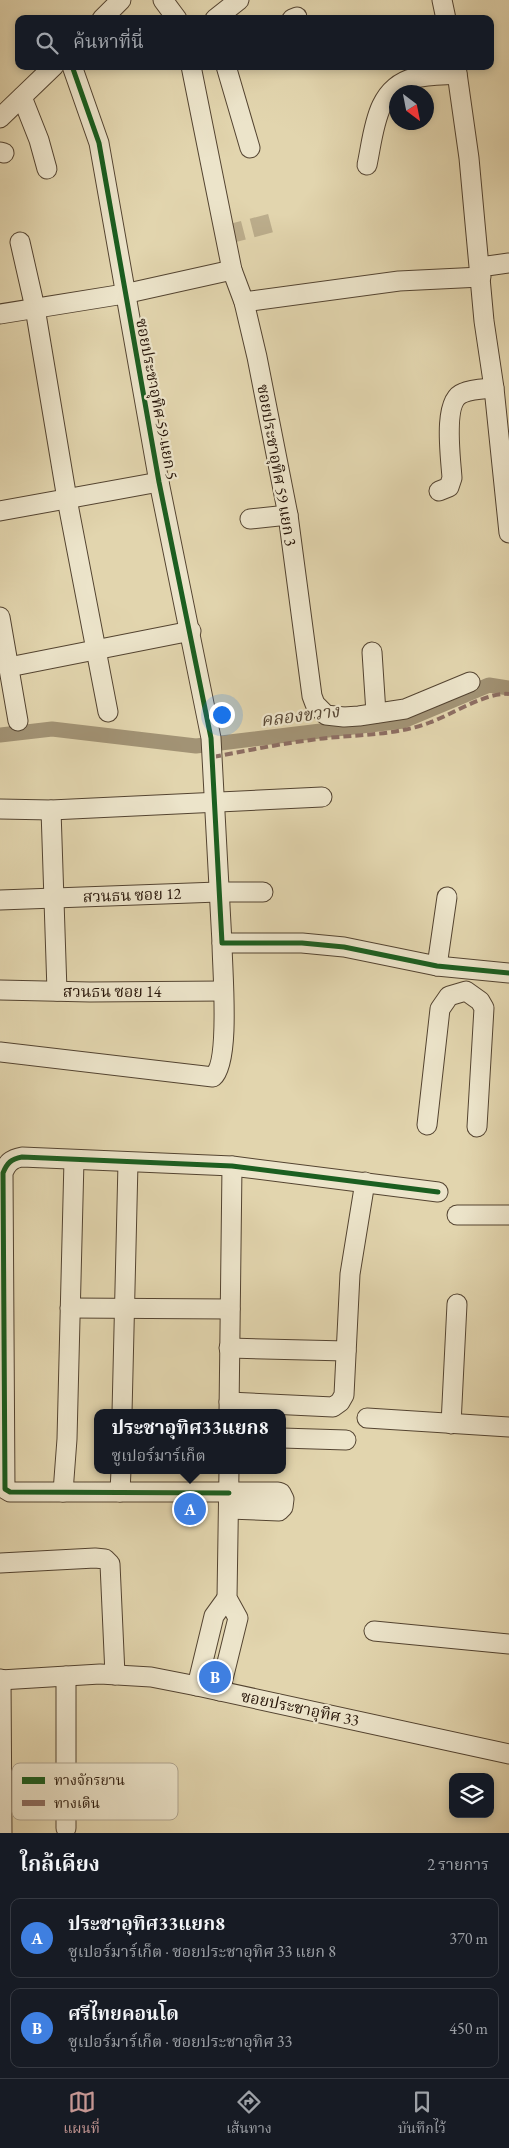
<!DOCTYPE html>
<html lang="th">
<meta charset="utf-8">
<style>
body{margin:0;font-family:"EB Garamond","Noto Serif Thai",serif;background:#242831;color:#f1f3f6}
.controls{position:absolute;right:15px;bottom:15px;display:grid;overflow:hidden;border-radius:10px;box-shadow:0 2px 8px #0003}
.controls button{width:45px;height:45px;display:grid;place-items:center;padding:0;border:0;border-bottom:1px solid #363941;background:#171b24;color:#f1f3f6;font:25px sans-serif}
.compass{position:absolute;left:389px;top:85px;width:45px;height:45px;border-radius:50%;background:#171b24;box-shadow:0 2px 8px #0003;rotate:148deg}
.you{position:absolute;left:221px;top:714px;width:18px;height:18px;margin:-12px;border:4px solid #fff;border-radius:50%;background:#1a73e8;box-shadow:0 0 0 8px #1a73e833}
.badge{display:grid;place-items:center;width:32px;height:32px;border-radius:50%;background:#c59692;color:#fff;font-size:16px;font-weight:700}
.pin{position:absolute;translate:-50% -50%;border:2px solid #fff;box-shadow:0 1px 5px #0006}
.popup{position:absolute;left:94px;top:1409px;width:192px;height:65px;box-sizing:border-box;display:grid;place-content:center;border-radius:10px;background:#171b24;filter:drop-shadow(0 1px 4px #0005);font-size:16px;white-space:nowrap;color:#9ea1a6}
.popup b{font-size:19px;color:#f1f3f6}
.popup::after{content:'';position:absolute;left:50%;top:100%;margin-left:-10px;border:10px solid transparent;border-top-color:#171b24}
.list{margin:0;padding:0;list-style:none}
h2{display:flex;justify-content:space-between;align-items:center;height:65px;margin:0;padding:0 20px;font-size:21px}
h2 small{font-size:16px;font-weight:400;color:#9ea1a6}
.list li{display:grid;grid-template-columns:32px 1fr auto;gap:15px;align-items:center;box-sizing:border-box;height:80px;margin:0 10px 10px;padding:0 10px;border:1px solid #363941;border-radius:10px}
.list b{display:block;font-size:19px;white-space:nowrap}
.list p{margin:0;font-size:16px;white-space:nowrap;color:#9ea1a6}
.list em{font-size:16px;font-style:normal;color:#9ea1a6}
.icon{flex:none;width:28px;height:28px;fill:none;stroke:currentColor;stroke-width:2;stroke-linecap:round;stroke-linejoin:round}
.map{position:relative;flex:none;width:509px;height:1833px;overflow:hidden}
.search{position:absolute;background:#171b24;box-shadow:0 2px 8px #0003;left:15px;right:15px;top:15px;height:55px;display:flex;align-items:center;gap:12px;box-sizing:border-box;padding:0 18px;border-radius:10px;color:#9ea1a6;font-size:19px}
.sheet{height:245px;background:#171b24}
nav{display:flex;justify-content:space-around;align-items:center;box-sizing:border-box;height:70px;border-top:1px solid #363941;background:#171b24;font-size:14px;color:#9ea1a6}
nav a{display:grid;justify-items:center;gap:2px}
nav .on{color:#c59692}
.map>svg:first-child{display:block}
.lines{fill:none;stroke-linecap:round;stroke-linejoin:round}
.canal{stroke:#a29375;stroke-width:15}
.minor-tunnel{stroke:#bcae8d;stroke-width:19;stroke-dasharray:19 9;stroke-linecap:butt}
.minor-casing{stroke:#544431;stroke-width:21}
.minor{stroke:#ece4ca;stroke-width:19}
.quiet{stroke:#8d6e63;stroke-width:4;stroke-dasharray:8 4;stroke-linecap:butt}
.cycleway-casing{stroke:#ece4ca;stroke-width:8}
.cycleway{stroke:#1b5e20;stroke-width:5}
.labels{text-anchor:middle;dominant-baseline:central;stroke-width:4.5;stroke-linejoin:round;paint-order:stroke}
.street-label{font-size:16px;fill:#251307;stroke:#ece4ca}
.water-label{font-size:18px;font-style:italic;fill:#574633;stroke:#ece4ca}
.key{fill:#ece4ca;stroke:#b0a590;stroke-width:1}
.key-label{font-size:14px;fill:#251307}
</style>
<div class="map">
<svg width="509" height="1833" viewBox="0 0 509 1833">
<rect width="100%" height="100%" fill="#e2d5ae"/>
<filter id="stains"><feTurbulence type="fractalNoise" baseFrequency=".004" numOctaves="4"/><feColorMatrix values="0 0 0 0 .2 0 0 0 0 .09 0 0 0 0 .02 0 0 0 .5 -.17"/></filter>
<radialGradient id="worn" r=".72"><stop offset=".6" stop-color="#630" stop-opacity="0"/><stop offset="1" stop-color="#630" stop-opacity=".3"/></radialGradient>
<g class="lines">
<!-- canal -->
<polyline class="canal" points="0,735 52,729 196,746 403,721 489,685 509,688"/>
<!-- minor-tunnel -->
<polyline class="minor-tunnel" points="225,235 275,222"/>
<!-- minor casing -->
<g class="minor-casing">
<g id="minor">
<polyline points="163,0 177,19"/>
<polyline points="442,0 446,19"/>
<polyline points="102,19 121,0"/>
<polyline points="215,19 239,0"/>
<polyline points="292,19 297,17"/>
<polyline points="72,66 99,143 159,482 211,738 222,943 302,943 344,947 437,966 509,973"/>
<polyline points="191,66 232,270 244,302 257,357 288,515 312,696 315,704 326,715 344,717 359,716 405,709 470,682"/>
<polyline points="226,66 250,148"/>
<polyline points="456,66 469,158 484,321 494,388 509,533"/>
<polyline points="22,97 39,140 47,169"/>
<polyline points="0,118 54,66"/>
<polyline points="0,152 4,153"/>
<path d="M367,165C374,133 375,88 414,78C428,75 443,75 457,74"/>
<polyline points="20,242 35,308 67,499 108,712"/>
<polyline points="480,267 509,263"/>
<polyline points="244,302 399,281 481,277"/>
<polyline points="0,314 124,294 232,270"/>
<path d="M439,491L449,487L452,478C451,460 442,400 463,393C472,389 484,389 494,388"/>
<polyline points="0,511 159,482"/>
<polyline points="250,519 288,515"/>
<polyline points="0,617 18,721"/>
<polyline points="372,652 376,713"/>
<polyline points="9,667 191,631"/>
<polyline points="0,809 51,810 322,797"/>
<polyline points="51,810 57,991"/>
<polyline points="0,900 218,892 263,892"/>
<polyline points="437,966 447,897"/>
<polyline points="0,990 90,992 223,991"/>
<path d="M0,1052L213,1077C231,1062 222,968 222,943"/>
<polyline points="427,1125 440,1009 449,996 466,991 480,1001 484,1008 477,1127"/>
<polyline points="457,1215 509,1215"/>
<polyline points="70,1308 230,1309"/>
<polyline points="229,1348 346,1351"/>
<polyline points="229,1402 333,1407 340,1402 344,1395 350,1274 365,1182"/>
<polyline points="122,1413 128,1163"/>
<polyline points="229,1413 232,1166"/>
<polyline points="367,1418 509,1427"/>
<polyline points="451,1424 457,1304"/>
<polyline points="282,1438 346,1440"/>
<polyline points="63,1492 67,1439 74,1160"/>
<polyline points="120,1492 121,1470"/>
<path d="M229,1509L279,1511L283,1507L284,1499L281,1493L278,1492H10L5,1489L3,1173C7,1163 11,1159 22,1157L232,1166L438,1192"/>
<polyline points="0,1563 95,1558 105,1559 110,1564 115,1675"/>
<polyline points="374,1631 509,1644"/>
<polyline points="66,1676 66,1828"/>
<polyline points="1,1679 2,1833"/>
<polyline points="0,1680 100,1674 151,1677 197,1686 509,1754"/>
<polyline points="197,1686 214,1616 227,1598"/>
<polyline points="220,1691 238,1618 227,1598 229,1470"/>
</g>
</g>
<!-- minor -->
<use href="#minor" class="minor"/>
<!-- quiet -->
<path class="quiet" d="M213,757C246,751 278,744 311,740C351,734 393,737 431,722C453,714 486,692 509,694"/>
<!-- cycleway casing -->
<g class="cycleway-casing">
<g id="cycleway">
<polyline points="72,66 99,143 159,482 211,738 222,943 302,943 344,947 437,966 509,973"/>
<path d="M229,1493L10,1492L5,1489L3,1173C7,1163 11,1159 22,1157L232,1166L438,1192"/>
</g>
</g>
<!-- cycleway -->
<use href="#cycleway" class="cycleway"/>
</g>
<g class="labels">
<!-- street labels -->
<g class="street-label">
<text transform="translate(157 399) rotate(79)">ซอยประชาอุทิศ 59 แยก 5</text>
<text transform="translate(277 465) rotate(80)">ซอยประชาอุทิศ 59 แยก 3</text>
<text transform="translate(132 895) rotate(-2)">สวนธน ซอย 12</text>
<text x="112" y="991">สวนธน ซอย 14</text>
<text transform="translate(300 1708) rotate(12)">ซอยประชาอุทิศ 33</text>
</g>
<!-- water labels -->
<g class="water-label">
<text transform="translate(300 715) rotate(-7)">คลองขวาง</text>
</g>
</g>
<!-- legend -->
<rect x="12" y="1763" width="166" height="57" rx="8" class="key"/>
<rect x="22" y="1777" width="23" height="7" fill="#1b5e20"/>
<rect x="22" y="1800" width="23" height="6" fill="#8d6e63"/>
<g class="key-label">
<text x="54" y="1785">ทางจักรยาน</text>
<text x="54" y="1808">ทางเดิน</text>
</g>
<rect width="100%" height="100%" filter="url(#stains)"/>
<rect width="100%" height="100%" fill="url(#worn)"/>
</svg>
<div class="controls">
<button><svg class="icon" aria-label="layers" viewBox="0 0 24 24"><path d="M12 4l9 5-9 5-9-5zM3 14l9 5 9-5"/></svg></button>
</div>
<svg class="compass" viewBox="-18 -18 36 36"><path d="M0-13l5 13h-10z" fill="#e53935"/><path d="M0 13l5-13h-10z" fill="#9ea1a6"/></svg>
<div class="you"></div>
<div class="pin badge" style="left:190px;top:1509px;background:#3f7fe0">A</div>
<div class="popup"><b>ประชาอุทิศ33แยก8</b>ซูเปอร์มาร์เก็ต</div>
<div class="pin badge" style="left:215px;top:1677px;background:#3f7fe0">B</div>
<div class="search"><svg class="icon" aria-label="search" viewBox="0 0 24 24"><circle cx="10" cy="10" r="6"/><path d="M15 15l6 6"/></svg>ค้นหาที่นี่</div>
</div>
<section class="sheet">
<h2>ใกล้เคียง<small>2 รายการ</small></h2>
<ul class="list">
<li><span class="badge" style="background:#3f7fe0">A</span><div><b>ประชาอุทิศ33แยก8</b><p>ซูเปอร์มาร์เก็ต · ซอยประชาอุทิศ 33 แยก 8</p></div><em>370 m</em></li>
<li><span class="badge" style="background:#3f7fe0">B</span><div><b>ศรีไทยคอนโด</b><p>ซูเปอร์มาร์เก็ต · ซอยประชาอุทิศ 33</p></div><em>450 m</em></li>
</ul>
</section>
<nav>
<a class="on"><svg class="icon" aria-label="map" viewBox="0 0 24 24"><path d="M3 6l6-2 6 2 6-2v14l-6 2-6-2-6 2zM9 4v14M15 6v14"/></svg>แผนที่</a>
<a><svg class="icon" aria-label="directions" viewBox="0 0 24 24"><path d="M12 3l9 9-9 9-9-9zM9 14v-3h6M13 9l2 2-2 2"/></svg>เส้นทาง</a>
<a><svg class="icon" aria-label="saved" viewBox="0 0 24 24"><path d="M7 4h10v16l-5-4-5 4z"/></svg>บันทึกไว้</a>
</nav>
